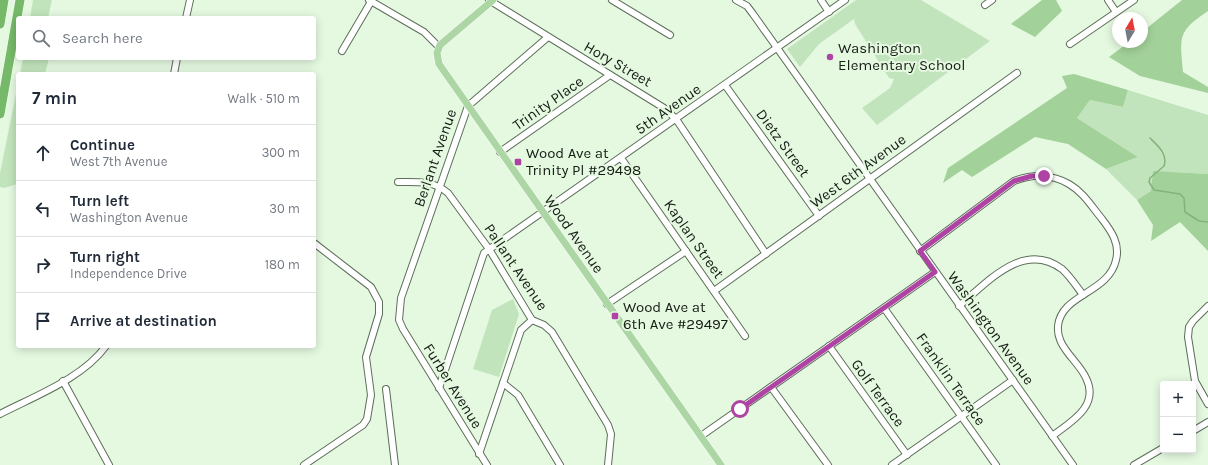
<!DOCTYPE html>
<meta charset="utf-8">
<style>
body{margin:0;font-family:Karla,sans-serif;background:#f6f6f7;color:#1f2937}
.controls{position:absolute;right:12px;bottom:12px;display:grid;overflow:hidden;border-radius:4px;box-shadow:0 2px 10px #0003}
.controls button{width:36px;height:36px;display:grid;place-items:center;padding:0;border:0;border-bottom:1px solid #e0e1e3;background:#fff;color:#1f2937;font:20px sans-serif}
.compass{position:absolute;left:1112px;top:12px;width:36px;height:36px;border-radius:50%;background:#fff;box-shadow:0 2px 10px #0003;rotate:10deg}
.stop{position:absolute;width:12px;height:12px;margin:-9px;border:3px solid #ae43a3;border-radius:50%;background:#fff}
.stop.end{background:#ae43a3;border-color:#fff;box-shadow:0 1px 4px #0008}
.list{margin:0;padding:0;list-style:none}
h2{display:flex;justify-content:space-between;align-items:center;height:52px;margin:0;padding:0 16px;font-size:17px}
h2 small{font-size:13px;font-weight:400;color:#747a83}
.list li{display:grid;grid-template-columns:26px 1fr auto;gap:12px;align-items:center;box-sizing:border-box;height:56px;padding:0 16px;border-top:1px solid #e0e1e3}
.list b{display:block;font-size:15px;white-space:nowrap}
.list p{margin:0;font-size:13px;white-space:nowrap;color:#747a83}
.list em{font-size:13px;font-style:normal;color:#747a83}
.icon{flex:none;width:22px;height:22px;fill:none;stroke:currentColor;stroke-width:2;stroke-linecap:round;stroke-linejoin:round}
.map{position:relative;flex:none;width:1208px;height:465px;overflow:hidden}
.search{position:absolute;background:#fff;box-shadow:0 2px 10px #0003;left:16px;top:16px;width:300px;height:44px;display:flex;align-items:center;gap:10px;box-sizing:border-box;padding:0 14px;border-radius:4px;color:#747a83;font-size:15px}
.panel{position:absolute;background:#fff;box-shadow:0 2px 10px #0003;left:16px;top:72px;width:300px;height:276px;border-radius:4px}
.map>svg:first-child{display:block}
.green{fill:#c2e4bc}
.forest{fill:#a3d19a}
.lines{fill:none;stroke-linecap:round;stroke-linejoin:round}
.stream{stroke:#85b27c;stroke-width:1.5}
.minor-casing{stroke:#5d6e59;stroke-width:8}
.major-casing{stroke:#fff;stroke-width:8}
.highway-casing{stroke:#fff;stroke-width:10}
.minor{stroke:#fff;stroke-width:6}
.major{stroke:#add6a5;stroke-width:7}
.highway{stroke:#76ba69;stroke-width:9}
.route{stroke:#ae43a3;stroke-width:5}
.poi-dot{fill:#ae43a3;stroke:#e5f9e1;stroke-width:1.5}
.labels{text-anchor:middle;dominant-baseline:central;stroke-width:4;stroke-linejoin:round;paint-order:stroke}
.poi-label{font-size:15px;fill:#161d15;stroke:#e5f9e1;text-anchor:start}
.street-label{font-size:15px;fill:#161d15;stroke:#e5f9e1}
</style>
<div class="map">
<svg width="1208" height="465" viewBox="0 0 1208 465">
<rect width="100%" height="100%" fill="#e5f9e1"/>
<!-- green -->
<g class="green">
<polygon points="33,0 52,0 48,18 30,18"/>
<polygon points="856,0 921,0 990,41 877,125 862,108 890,88 894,79 889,78 855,24 854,19 819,44 800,67 787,49"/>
<polygon points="23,58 49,58 45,74 20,74"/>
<polygon points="18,84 18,180 17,184 4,188 0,187 0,173"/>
<polygon points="1128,90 1208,115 1208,174 1169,172 1151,191 1137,200 1106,169 1138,157 1077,118 1090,100 1123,107"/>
<polygon points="513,299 519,314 499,377 473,369 492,310"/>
</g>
<!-- forest -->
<g class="forest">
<polygon points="1042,0 1056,0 1062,11 1035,37 1011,24"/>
<path d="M1182,0H1208V11C1177,32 1180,36 1183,72L1208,87V93L1140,76L1109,57L1129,42H1142V32Z"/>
<polygon points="1074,74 1128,90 1123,107 1090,100 1077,118 1138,157 1106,169 1068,144 1035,137 972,177 962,170 943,183 948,168 1067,88 1062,76"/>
<polygon points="1153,171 1208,174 1208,251 1180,222 1151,241 1153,225 1137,200 1151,191"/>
</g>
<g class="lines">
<!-- stream -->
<path class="stream" d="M1150,138C1158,146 1168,154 1164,166L1150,178L1149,182L1154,190L1180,194L1184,198L1185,212L1199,221L1208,222"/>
<!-- minor casing -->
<g class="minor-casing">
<g id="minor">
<polyline points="369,0 424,32 439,47"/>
<polyline points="489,0 664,108 676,119 766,254"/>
<polyline points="612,0 670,35"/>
<polyline points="736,0 747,6 753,14 1073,465"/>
<polyline points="821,0 829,12"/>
<polyline points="1108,0 1116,12"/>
<polyline points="985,5 992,0"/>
<polyline points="186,18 190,0"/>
<polyline points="1070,44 1134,0"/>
<polyline points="342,51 372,0"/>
<polyline points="174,74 177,58"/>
<polyline points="725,85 819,216"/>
<polyline points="500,152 610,75"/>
<polyline points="621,158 745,336"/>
<path d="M398,182C416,182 433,180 448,193L489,249L532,320L544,325L552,332L608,425L611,434L608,465"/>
<path d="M920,251L1014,181C1032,174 1052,174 1069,184C1083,192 1092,207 1102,219C1112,232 1120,244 1116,260C1109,293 1061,294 1058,326C1057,337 1062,345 1068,353C1074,361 1082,369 1086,378C1100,406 1071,422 1052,436"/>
<polyline points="714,291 1017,73"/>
<polyline points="607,304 686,251"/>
<path d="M959,306C987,283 1023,240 1062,269C1070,276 1077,287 1083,295"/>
<polyline points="1208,306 1193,321 1189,327 1188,337 1195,381 1208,404"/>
<polyline points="884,308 996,465"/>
<polyline points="829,346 907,455"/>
<polyline points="63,381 109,465"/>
<polyline points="503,383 518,395 560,465"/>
<polyline points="771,387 828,465"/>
<polyline points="439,388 484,253 845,0"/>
<polyline points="386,389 395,465"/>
<path d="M0,414C35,396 83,378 106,346"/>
<polyline points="1193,431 1208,422"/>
<polyline points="701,436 935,272"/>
<polyline points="479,454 521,330 532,320"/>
<polyline points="304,465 363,425 367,419 371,395 366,357 379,314 379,302 371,287 314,243"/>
<polyline points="487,465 403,329 399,320 401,298 468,106 548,37"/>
<polyline points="892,465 1013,380"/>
<polyline points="1134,465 1163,448"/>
</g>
</g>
<!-- major casing -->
<g class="major-casing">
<polyline id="major" points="493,0 440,45 437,53 439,64 721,465"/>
</g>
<!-- highway casing -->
<g class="highway-casing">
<g id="highway">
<polyline points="0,24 4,0"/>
<polyline points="0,114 20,0"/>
</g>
</g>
<!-- minor -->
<use href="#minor" class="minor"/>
<!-- major -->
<use href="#major" class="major"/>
<!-- highway -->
<use href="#highway" class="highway"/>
</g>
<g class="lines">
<!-- route -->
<polyline class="route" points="740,409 935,272 920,251 1014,181 1032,176 1044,176"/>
</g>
<!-- markers -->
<g class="poi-dot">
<circle cx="830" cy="57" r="4"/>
<rect x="514" y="158" width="8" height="8" rx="2"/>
<rect x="611" y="312" width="8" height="8" rx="2"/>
</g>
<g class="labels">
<!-- poi labels -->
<g class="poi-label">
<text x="838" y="48">Washington<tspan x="838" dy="17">Elementary School</tspan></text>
<text x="526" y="153">Wood Ave at<tspan x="526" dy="17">Trinity Pl #29498</tspan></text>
<text x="623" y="307">Wood Ave at<tspan x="623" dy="17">6th Ave #29497</tspan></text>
</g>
<!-- street labels -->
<g class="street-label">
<text transform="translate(618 64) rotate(30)">Hory Street</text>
<text transform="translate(548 103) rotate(-35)">Trinity Place</text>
<text transform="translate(668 109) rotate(-35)">5th Avenue</text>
<text transform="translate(783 143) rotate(54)">Dietz Street</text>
<text transform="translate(435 158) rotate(-71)">Berlant Avenue</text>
<text transform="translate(858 171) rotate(-36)">West 6th Avenue</text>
<text transform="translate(574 234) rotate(55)">Wood Avenue</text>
<text transform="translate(694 239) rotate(55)">Kaplan Street</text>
<text transform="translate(516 267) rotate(56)">Pallant Avenue</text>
<text transform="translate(991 328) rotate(54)">Washington Avenue</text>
<text transform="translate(951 379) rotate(55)">Franklin Terrace</text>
<text transform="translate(453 386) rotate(58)">Furber Avenue</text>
<text transform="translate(878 393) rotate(54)">Golf Terrace</text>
</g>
</g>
</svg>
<div class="controls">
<button>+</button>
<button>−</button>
</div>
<svg class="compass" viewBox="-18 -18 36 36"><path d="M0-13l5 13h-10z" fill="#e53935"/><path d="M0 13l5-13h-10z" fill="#747a83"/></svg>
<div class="stop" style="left:740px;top:409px"></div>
<div class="stop end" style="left:1044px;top:176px"></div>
<div class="search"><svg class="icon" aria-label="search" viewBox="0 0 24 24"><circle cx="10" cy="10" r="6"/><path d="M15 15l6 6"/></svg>Search here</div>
<section class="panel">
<h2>7 min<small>Walk · 510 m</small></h2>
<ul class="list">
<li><svg class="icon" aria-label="ahead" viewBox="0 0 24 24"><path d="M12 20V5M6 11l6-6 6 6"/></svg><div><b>Continue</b><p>West 7th Avenue</p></div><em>300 m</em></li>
<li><svg class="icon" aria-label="left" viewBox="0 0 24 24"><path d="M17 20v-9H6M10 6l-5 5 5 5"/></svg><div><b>Turn left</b><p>Washington Avenue</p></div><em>30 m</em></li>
<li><svg class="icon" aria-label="right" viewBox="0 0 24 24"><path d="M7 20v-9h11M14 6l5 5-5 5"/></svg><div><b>Turn right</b><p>Independence Drive</p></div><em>180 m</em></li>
<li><svg class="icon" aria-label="arrive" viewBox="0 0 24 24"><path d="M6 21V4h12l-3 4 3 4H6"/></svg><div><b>Arrive at destination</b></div></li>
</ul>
</section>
</div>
